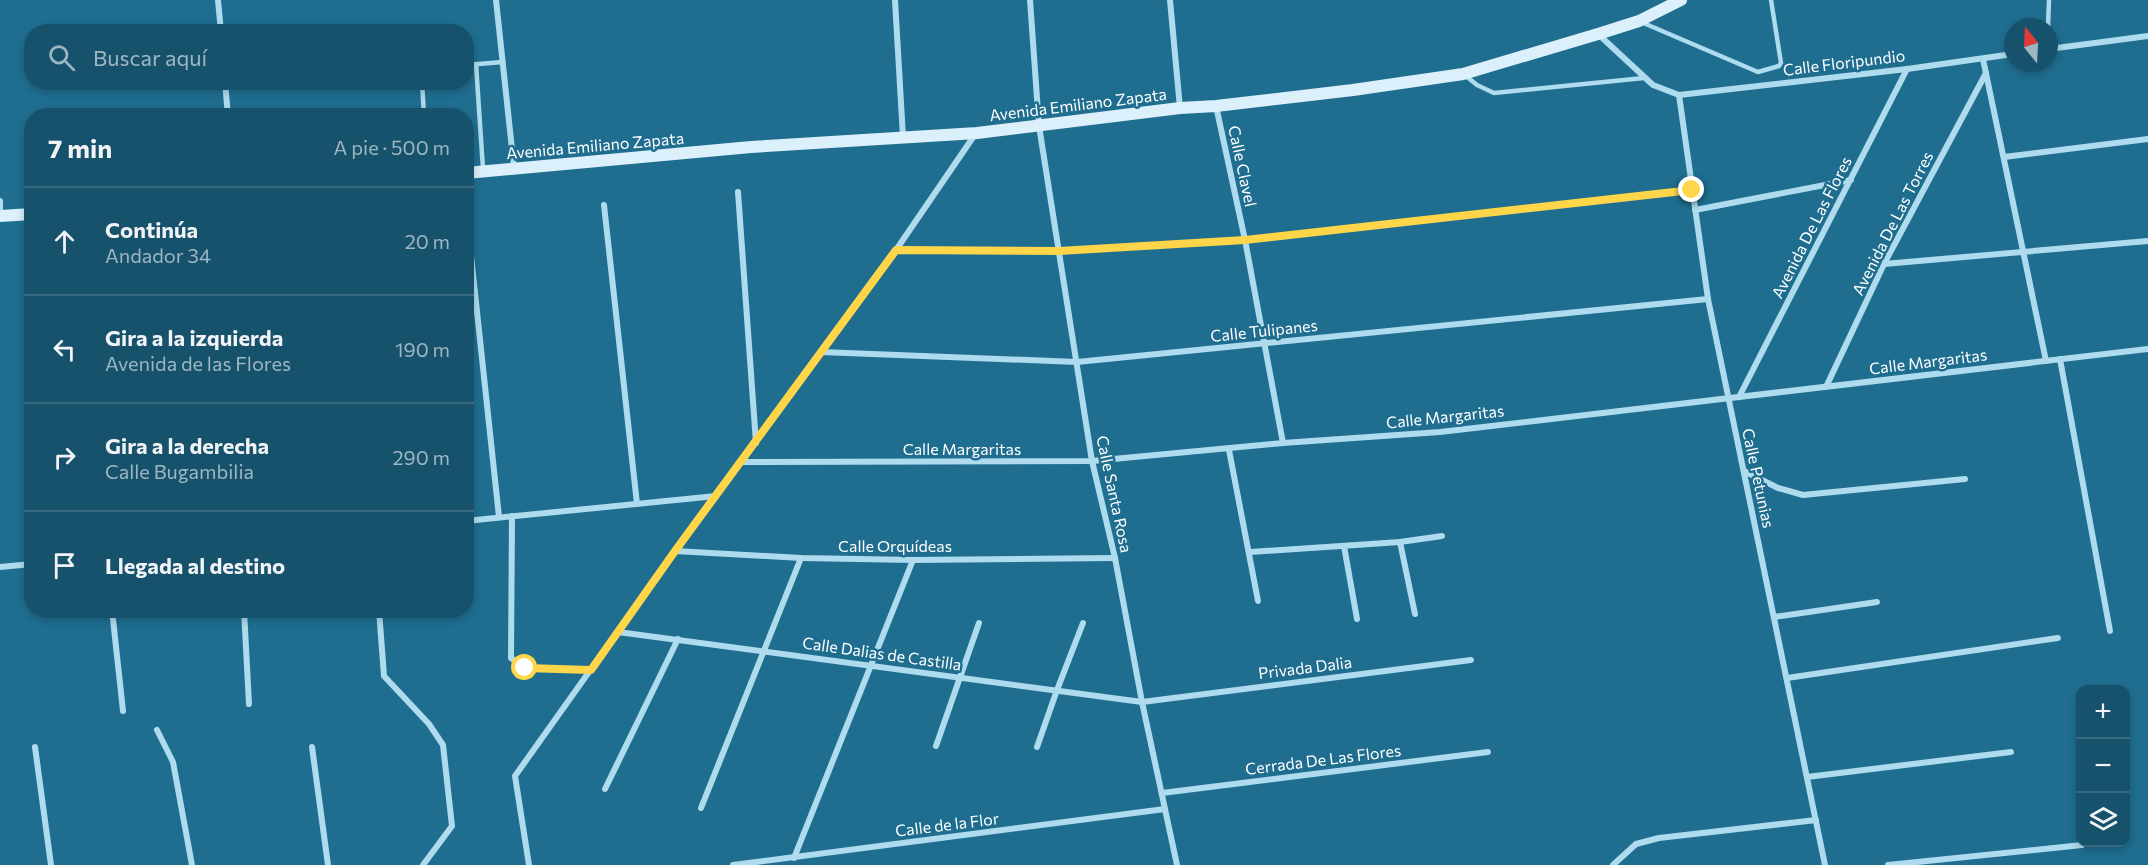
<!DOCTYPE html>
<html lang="es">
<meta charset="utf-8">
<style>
body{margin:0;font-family:Commissioner,sans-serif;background:#205872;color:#f1f3f6}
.controls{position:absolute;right:18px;bottom:18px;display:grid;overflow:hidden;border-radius:12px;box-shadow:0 3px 9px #0003}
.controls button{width:54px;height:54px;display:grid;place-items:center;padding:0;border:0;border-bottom:2px solid #36697f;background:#17526c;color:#f1f3f6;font:30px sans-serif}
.compass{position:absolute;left:2004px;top:18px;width:54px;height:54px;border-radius:50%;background:#17526c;box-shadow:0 3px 9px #0003;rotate:342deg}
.stop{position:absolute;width:18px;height:18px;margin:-14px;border:4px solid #ffd54a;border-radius:50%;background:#fff}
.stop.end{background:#ffd54a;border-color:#fff;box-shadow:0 2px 6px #0008}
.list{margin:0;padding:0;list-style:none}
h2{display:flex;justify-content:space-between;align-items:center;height:78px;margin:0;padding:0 24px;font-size:26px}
h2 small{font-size:20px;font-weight:400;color:#9eb6c2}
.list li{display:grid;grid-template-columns:39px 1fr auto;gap:18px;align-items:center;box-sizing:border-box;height:108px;padding:0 24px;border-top:2px solid #36697f}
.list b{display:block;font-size:22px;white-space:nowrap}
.list p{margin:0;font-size:20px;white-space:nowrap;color:#9eb6c2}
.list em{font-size:20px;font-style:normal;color:#9eb6c2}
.icon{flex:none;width:33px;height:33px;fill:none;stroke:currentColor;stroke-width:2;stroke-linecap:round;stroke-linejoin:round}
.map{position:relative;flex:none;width:2148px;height:865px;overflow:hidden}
.search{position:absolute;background:#17526c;box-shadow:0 3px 9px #0003;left:24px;top:24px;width:450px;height:66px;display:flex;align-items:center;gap:15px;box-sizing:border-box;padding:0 21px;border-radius:24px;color:#9eb6c2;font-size:22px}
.panel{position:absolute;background:#17526c;box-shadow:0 3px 9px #0003;left:24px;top:108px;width:450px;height:510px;border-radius:24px}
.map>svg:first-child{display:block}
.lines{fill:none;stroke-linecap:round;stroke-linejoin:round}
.lane{stroke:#aedbed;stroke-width:4.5}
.street{stroke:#aedbed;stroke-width:6}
.secondary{stroke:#dbf0fa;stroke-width:12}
.route{stroke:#ffd54a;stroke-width:8}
.labels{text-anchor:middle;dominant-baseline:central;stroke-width:5;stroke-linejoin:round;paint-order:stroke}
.street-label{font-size:16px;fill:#fff;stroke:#1f6e90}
</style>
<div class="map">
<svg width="2148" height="865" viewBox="0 0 2148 865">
<rect width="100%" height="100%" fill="#1f6e90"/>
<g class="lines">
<!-- lane -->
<g class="lane">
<polyline points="1641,22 1758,72 1779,66 1781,63 1771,0"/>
<polyline points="2048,27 2049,0"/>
<polyline points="476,64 483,169"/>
<polyline points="466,65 503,62"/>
<polyline points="1466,76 1477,85 1494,93 1644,78"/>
<polyline points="422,82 424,116"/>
</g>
<!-- street -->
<g class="street">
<polyline points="218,0 221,32"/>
<polyline points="496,0 514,168"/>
<polyline points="895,0 903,137"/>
<polyline points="1030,0 1039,126 1092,461 1115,558 1142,702 1177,865"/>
<polyline points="1170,0 1180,108"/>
<polyline points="1598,34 1653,85 1679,95 1907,69 2013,54"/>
<polyline points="2049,49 2148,36"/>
<polyline points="1983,59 2046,361"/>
<polyline points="225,82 228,116"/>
<polyline points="1679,95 1708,299 1825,865"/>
<polyline points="1216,106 1245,240 1283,443"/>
<polyline points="2004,157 2148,139"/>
<polyline points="738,192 756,443"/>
<polyline points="0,201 0,216"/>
<polyline points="604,205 637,504"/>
<polyline points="466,209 499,517"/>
<polyline points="1695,210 1851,180"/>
<polyline points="896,250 1059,251 1245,240 1692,190"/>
<polyline points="1884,264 2148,241"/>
<polyline points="821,352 1077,362 1708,299"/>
<polyline points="2060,359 2110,631"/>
<polyline points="1826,387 1884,264 1986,73"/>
<polyline points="1739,397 1907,69"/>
<polyline points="1229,450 1258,601"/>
<polyline points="742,462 1092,461 1283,443 1440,432 2148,349"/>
<polyline points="1744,471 1778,488 1803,495 1965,479"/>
<polyline points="512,516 511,658 525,668 591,670"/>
<polyline points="466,521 716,496"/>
<polyline points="1400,542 1415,614"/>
<polyline points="1344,546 1357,619"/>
<polyline points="675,551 801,558 913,560 1115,558"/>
<polyline points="1250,552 1400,542 1442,536"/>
<polyline points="0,567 32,564"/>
<polyline points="112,610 123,711"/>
<polyline points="244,610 249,704"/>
<polyline points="379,610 384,676 429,724 443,745 452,826 423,865"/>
<polyline points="1774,617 1877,602"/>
<polyline points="618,632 1142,702 1471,660"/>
<polyline points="1787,678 2058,638"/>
<polyline points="157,730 173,762 192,865"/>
<polyline points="936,746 979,623"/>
<polyline points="35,747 51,865"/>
<polyline points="312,747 328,865"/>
<polyline points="1037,747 1057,690 1083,623"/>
<polyline points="1807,777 2011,752"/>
<polyline points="605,789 678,639"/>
<polyline points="1162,793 1488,752"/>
<polyline points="701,808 801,558"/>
<polyline points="794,858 913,560"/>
<polyline points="529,865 515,776 675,551 896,250 976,133"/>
<polyline points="733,865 1165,809"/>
<polyline points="1613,865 1636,844 1659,838 1816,820"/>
<polyline points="1888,865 2082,845"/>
</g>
<!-- secondary -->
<g class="secondary">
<polyline points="466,173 751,147 977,133 1180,108 1216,106 1353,90 1463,74 1598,34 1639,21 1681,0"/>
<polyline points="0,216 32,214"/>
</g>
</g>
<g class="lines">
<!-- route -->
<polyline class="route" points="525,668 591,670 675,551 896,250 1059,251 1245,240 1692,190"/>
</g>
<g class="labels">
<!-- street labels -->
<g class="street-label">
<text transform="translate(1844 62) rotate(-7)">Calle Floripundio</text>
<text transform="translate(1078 104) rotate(-7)">Avenida Emiliano Zapata</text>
<text transform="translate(595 145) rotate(-5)">Avenida Emiliano Zapata</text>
<text transform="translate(1243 166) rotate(78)">Calle Clavel</text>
<text transform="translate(1892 223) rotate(-63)">Avenida De Las Torres</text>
<text transform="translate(1811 227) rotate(-63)">Avenida De Las Flores</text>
<text transform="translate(1264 330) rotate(-6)">Calle Tulipanes</text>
<text transform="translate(1928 361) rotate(-7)">Calle Margaritas</text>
<text transform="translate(1445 416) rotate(-6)">Calle Margaritas</text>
<text x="962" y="448">Calle Margaritas</text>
<text transform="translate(1759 478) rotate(78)">Calle Petunias</text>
<text transform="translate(1115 494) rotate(78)">Calle Santa Rosa</text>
<text x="895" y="545">Calle Orquídeas</text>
<text transform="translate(882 653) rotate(8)">Calle Dalias de Castilla</text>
<text transform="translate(1305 667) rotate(-7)">Privada Dalia</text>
<text transform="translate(1323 759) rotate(-7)">Cerrada De Las Flores</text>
<text transform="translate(947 824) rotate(-7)">Calle de la Flor</text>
</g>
</g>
</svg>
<div class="controls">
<button>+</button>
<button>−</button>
<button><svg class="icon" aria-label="layers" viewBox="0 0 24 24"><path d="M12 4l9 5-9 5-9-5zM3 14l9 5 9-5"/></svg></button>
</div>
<svg class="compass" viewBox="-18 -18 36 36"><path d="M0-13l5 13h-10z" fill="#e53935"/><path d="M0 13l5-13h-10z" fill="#9eb6c2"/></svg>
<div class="stop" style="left:525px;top:668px"></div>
<div class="stop end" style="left:1692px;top:190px"></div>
<div class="search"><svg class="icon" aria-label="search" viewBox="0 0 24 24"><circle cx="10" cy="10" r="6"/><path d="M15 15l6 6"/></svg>Buscar aquí</div>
<section class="panel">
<h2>7 min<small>A pie · 500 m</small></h2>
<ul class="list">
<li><svg class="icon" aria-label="ahead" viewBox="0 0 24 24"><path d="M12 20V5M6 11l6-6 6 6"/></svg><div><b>Continúa</b><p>Andador 34</p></div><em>20 m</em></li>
<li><svg class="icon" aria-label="left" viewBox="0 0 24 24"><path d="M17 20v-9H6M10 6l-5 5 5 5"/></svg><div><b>Gira a la izquierda</b><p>Avenida de las Flores</p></div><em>190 m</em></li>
<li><svg class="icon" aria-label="right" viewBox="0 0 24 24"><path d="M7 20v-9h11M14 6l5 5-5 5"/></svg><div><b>Gira a la derecha</b><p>Calle Bugambilia</p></div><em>290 m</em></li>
<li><svg class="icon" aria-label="arrive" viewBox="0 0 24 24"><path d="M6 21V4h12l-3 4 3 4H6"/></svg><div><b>Llegada al destino</b></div></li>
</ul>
</section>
</div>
